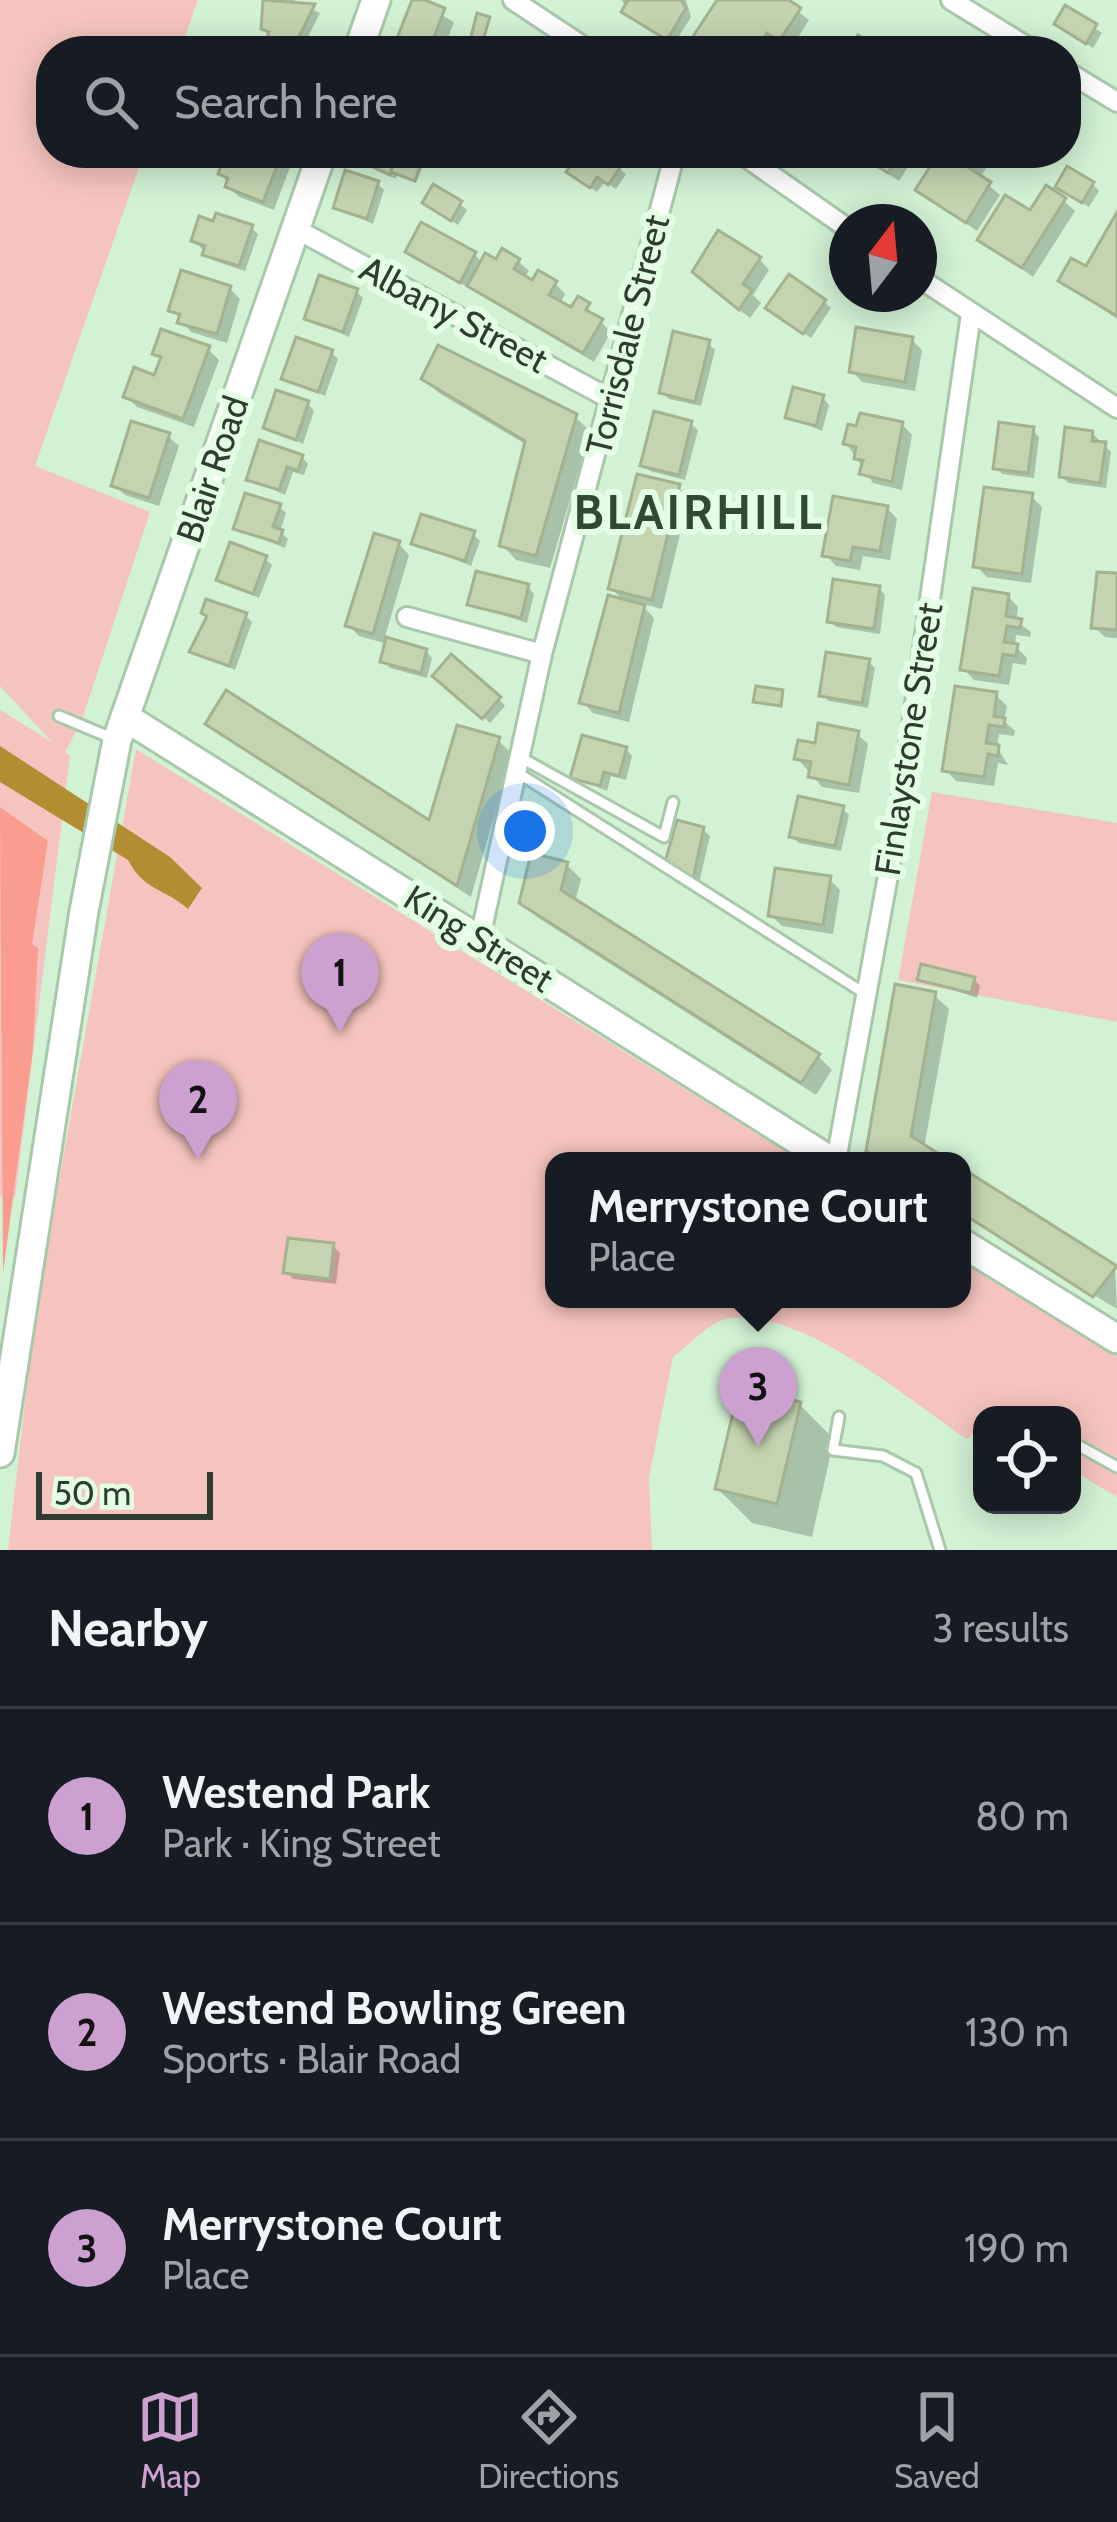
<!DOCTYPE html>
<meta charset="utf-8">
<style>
body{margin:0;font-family:Cabin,sans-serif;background:#242831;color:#f1f3f6}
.controls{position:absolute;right:36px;bottom:36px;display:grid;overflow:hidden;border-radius:24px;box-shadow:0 6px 30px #0003}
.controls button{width:108px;height:108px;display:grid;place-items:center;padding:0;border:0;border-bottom:3px solid #363941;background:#171b24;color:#f1f3f6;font:60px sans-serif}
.compass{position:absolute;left:829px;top:204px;width:108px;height:108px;border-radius:50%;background:#171b24;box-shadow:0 6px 30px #0003;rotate:16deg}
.scale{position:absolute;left:36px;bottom:30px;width:177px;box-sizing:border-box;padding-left:12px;border:6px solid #2f3c30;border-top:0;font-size:33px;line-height:42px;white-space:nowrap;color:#2f3c30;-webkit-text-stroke:9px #e4fde5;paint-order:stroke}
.you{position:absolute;left:525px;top:831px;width:42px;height:42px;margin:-30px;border:9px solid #fff;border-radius:50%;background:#1a73e8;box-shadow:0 0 0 18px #1a73e833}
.badge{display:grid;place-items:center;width:78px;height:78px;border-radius:50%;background:#cca0cf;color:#111;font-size:39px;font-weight:700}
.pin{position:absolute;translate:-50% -99px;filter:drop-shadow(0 3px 6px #0008)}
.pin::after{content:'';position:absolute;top:63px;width:42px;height:36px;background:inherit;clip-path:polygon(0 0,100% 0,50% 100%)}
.popup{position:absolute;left:545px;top:1152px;width:426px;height:156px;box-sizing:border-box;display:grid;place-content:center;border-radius:24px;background:#171b24;filter:drop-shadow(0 3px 9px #0005);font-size:39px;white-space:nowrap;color:#9ea1a6}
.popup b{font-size:45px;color:#f1f3f6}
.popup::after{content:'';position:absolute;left:50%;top:100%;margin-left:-24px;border:24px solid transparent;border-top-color:#171b24}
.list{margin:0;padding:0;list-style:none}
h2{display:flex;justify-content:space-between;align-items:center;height:156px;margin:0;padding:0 48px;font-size:51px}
h2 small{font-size:39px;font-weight:400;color:#9ea1a6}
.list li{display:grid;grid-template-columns:78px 1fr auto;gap:36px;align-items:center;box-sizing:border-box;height:216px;padding:0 48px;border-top:3px solid #363941}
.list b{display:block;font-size:45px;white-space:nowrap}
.list p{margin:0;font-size:39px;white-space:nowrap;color:#9ea1a6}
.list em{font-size:39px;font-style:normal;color:#9ea1a6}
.icon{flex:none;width:66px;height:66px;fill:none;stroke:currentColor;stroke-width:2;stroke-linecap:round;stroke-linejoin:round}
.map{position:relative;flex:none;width:1117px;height:1550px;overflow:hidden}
.search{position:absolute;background:#171b24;box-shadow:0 6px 30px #0003;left:36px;right:36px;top:36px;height:132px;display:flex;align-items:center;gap:30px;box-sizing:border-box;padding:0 42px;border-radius:48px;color:#9ea1a6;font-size:45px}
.sheet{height:804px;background:#171b24}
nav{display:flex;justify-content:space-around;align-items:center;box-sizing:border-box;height:168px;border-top:3px solid #363941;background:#171b24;font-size:33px;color:#9ea1a6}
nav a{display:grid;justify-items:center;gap:6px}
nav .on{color:#cca0cf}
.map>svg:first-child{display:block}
.green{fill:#f6c4be}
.forest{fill:#fb9c91}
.water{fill:#b28e32}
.shadow{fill:#0003}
.building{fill:#c4d4b0;stroke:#a3b28f;stroke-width:3}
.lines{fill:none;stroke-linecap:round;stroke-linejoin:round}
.lane-casing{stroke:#a9c8ab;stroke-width:15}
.street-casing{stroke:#a9c8ab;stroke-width:24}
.secondary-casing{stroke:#a9c8ab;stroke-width:33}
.lane{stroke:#fff;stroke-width:9}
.street{stroke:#fff;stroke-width:18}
.secondary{stroke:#fff;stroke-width:27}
.labels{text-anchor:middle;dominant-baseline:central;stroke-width:12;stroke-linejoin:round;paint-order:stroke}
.street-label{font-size:36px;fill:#2f3c30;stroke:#e4fde5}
.district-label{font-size:48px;font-weight:bold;letter-spacing:3px;fill:#2f4a32;stroke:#e4fde5}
</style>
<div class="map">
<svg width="1117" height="1550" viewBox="0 0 1117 1550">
<rect width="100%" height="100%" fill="#d2f2d4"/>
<!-- green -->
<g class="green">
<polygon points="0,0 198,0 180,51 51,51 51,153 144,153 35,466 150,512 82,720 65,752 70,756 15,1198 0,1196 0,710 52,742 0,686"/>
<path d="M136,749L801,1161H554V1299H962V1261L1117,1357V1497L1072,1470V1415H982V1434L976,1431L967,1439C908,1400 799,1305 726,1319C709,1323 688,1346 673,1357L649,1478L652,1550H8L35,1316Z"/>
<polygon points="932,792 1117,823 1117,1022 898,980"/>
</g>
<!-- forest -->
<polygon class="forest" points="0,807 48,841 32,944 38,948 33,1049 3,1273"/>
<!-- water -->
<path class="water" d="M0,746L170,857L202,888L188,909C164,888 144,891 128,860L0,782Z"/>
<!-- shadow -->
<g class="shadow">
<polygon points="266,0 294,0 320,13 301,51 273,51 268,46"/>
<polygon points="415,0 454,22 443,51 395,51"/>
<polygon points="622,0 686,0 691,17 674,44 631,18"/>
<polygon points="733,0 783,0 809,20 790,50 778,42 772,51 700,51"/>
<polygon points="1066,9 1102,33 1093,48 1057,24"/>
<polygon points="230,153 280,153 291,164 274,210 239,197 228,186 222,173"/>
<polygon points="357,153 402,153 401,159 422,168 417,181 397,174 396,179 363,163"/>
<polygon points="570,153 624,153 616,166 626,174 616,189 605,182 597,192 576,178 577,160"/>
<polygon points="855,153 917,153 899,181"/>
<polygon points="942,153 987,153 992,158 980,178 1000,195 977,231 919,190"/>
<polygon points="378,184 384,190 373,224 336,207"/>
<polygon points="1092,184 1099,191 1089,207 1059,187"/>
<polygon points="1064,201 1075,211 1033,277 980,239"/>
<polygon points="425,203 460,204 467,210 458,225"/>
<polygon points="1117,218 1117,319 1061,280 1087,270"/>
<polygon points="251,228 258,234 245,271 212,260 194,240"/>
<polygon points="408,252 475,255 483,263 518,261 529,271 524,279 555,283 565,294 560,304 572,311 579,300 611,332 594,362"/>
<polygon points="759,259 769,270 753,295 761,303 750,318 712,289"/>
<polygon points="229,288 240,299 227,343 191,332 172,310"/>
<polygon points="356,291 363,298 349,337 307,318"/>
<polygon points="824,302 831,308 811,338 776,314"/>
<polygon points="912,340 922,350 915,391 862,382 852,371"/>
<polygon points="708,343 715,350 701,406 669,399 662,392"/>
<polygon points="208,349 219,360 194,427 137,407 126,396 156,379 163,360 155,353"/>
<polygon points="331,352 338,359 325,396 285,378"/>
<polygon points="424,379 575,417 590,431 550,568 516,560 502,545 527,445 439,393"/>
<polygon points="823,398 829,405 822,431 788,417"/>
<polygon points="308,404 314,411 303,444 267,427"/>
<polygon points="691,424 698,430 685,480 650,471 644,465"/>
<polygon points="902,424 912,435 902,490 873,483 846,443"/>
<polygon points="1033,430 1039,437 1034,478 1002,474 996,467"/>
<polygon points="1092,433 1111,452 1106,488 1068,483 1062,476"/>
<polygon points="168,436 179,446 159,506 125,495 114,485"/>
<polygon points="302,457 308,464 304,475 293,472 285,495 250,479"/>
<polygon points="678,487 689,497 662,609 640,603 654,618 629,722 593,713 583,702 626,603 611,588"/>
<polygon points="1031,496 1042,507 1031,583 987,577 976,566"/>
<polygon points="279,507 286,513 280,532 288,539 285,548 237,529"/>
<polygon points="887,508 897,519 890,560 863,556 860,570 836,566 826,555"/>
<polygon points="473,534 480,541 471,566 414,543"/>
<polygon points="399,544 409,555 384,640 426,651 432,658 427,678 390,668 383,661 388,644 359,636 348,625"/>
<polygon points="265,559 272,565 259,598 219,579"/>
<polygon points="1117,576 1117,638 1105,637 1094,627"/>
<polygon points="528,587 534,594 527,623 470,604"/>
<polygon points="879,588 885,595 880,634 836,627 830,621"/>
<polygon points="1008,596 1018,607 1016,621 1031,632 1030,637 1016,635 1015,646 1027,658 1026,665 1013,663 1009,685 974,680 964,669"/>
<polygon points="245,615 252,622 235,670 193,651 209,617"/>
<polygon points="868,662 875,668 868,708 829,701 822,695"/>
<polygon points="437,676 499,699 505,706 490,723"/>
<polygon points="996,695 1007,706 1004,721 1015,731 1014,736 999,734 997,747 1008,765 998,763 994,786 956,781 946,770"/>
<polygon points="208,724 431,825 498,740 512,754 471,897"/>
<polygon points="857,734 868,744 859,793 822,787 797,758"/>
<polygon points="626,749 632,756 626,780 611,776 607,791 574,777"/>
<polygon points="842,808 849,815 841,851 799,843 792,836"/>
<polygon points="703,830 710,836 699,883 675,868"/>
<polygon points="567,865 581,879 575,902 818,1056 832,1070 816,1095 537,917 522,902"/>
<polygon points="829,879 840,890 833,934 782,926 771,915"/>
<polygon points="921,979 974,979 980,986 977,998"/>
<polygon points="934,995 949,1009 924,1148 945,1161 880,1161 869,1150"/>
<polygon points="962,1172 1115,1268 1117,1309 962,1215"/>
<polygon points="333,1246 340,1253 336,1284 293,1279 287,1272"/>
<polygon points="800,1405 834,1439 812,1537 752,1523 718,1489"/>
</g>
<!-- building -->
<g class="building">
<polygon points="263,0 315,4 292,51 264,46 269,32 261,29"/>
<polygon points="425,0 445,8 429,51 392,51 412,0"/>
<polygon points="628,0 681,0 686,8 667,40 621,12"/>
<polygon points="717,0 789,0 801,8 779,41 767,33 756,51 699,51 688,44"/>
<polygon points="1065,5 1097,24 1086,44 1054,24"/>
<polygon points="477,13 490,17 483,40 471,37"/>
<polygon points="858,35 878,48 876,51 847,51"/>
<polygon points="226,153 282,153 263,202 225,187 228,178 218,174"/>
<polygon points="354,153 395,153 390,175 352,157"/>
<polygon points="566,153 614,153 610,158 621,166 608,185 597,177 590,188 566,172 575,159"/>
<polygon points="856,153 900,153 888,173"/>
<polygon points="939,153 979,153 969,168 991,182 966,223 915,190"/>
<polygon points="397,155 421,163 415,181 391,172"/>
<polygon points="1067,166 1094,182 1082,203 1055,187"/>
<polygon points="345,170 379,181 367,219 333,208"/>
<polygon points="433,184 462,201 451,221 422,203"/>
<polygon points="1046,185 1066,198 1022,268 977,240 1005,195 1030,210"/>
<polygon points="1117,212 1117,316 1058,281 1071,258 1086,266"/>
<polygon points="216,213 253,225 239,266 202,255 205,246 191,241 199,216 213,221"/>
<polygon points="421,222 476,252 460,283 405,252"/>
<polygon points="718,230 761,257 743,284 752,290 739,310 692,272"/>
<polygon points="502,248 520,259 514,269 532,280 538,270 557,281 549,295 571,307 578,296 590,303 586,310 603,319 583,353 467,286 485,253 496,259"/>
<polygon points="181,270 231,286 217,334 177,323 180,314 168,311"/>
<polygon points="789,274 826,300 803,334 765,308"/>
<polygon points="319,275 358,289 343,332 304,319"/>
<polygon points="856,327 913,337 905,382 849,372"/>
<polygon points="161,329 210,346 183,419 123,397 134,367 154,375 161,357 152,354"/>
<polygon points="673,331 710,340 695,402 659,393"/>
<polygon points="296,337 333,350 318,392 281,379"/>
<polygon points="438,345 577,414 536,556 499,546 525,441 421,379"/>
<polygon points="793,387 824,395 816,426 785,418"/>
<polygon points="276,390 309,401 296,440 263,428"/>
<polygon points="654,411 692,421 679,475 640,466"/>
<polygon points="860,413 903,422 892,482 859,474 863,460 854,459 856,447 843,444 848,424 856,426"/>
<polygon points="131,421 170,433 149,498 111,486"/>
<polygon points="999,422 1034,427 1028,473 993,469"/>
<polygon points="1065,427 1093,431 1092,441 1106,442 1100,483 1059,477"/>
<polygon points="259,440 303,455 298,471 287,467 279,490 246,480"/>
<polygon points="637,474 680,484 652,600 608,589"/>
<polygon points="984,487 1033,493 1022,574 973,567"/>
<polygon points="245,493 281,504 273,527 283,530 279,543 233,529"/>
<polygon points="833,496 888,506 880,551 853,547 850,561 822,556"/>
<polygon points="421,514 475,531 465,561 411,544"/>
<polygon points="374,533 400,541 373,634 345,626"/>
<polygon points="230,542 267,556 253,594 216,580"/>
<polygon points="476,571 529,584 521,618 467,605"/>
<polygon points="1097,572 1117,573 1117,630 1091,628"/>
<polygon points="833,579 880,586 874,629 827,622"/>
<polygon points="973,588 1009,594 1006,616 1022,619 1020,628 1007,626 1004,642 1018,644 1016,656 1003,654 999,676 960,670"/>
<polygon points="608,595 645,605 619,713 579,703"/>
<polygon points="206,599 247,613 229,666 189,652 207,616 201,613"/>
<polygon points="386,637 427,649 421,673 380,662"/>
<polygon points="826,652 870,659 862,703 819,696"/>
<polygon points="451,654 501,697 482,719 432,676"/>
<polygon points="756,686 783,690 781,706 753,702"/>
<polygon points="955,686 997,692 994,716 1005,718 1004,727 989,725 986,743 999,745 998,756 988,754 984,777 942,771"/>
<polygon points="226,690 429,820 457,725 500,737 457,886 205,724"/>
<polygon points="818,723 859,731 849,785 808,777 811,762 794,759 798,740 815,743"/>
<polygon points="582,735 627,747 619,776 604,772 600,786 570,778"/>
<polygon points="798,796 844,806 835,846 789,837"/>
<polygon points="677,820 704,827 693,879 665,862"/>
<polygon points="531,853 568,862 561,890 820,1054 801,1083 519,903"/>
<polygon points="775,868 831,876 823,925 768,916"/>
<polygon points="921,964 975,977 971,993 917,980"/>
<polygon points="895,984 936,992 911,1136 950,1161 881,1161 866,1151"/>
<polygon points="962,1168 1117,1266 1093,1297 962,1213"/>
<polygon points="288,1238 334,1243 330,1279 283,1273"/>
<polygon points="739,1387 801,1402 777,1504 715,1489"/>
</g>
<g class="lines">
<!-- lane casing -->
<g class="lane-casing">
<g id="lane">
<polyline points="59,716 114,739"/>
<polyline points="518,756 664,837 673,802"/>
<polyline points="515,771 864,993"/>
<polyline points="839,1417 833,1450 883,1456 916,1473 940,1550"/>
<polyline points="1072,1442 1117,1467"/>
</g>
</g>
<!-- street casing -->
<g class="street-casing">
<g id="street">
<polyline points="513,0 590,51"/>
<polyline points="951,0 1034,51"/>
<polyline points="1066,71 1117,102"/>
<polyline points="740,153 847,228"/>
<polyline points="296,229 612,400"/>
<polyline points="919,278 1117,408"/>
<polyline points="407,617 542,654"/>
<polyline points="480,938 542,654 675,153"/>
<polyline points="836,1161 899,815 971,314"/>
</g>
</g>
<!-- secondary casing -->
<g class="secondary-casing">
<g id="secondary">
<polyline points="358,51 376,0"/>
<polyline points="125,717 831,1161"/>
<polyline points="962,1243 1117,1339"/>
<polyline points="0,1453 84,911 117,740 322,153"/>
</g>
</g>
<!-- lane -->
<use href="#lane" class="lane"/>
<!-- street -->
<use href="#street" class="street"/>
<!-- secondary -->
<use href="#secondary" class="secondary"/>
</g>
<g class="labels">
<!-- street labels -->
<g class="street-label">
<text transform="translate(454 314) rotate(28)">Albany Street</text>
<text transform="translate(627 335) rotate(-76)">Torrisdale Street</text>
<text transform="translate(212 469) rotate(-71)">Blair Road</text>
<text transform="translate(908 739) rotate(-81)">Finlaystone Street</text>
<text transform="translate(479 938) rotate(32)">King Street</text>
</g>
<!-- district labels -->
<g class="district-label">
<text x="699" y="512">BLAIRHILL</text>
</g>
</g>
</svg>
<div class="controls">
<button><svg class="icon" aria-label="locate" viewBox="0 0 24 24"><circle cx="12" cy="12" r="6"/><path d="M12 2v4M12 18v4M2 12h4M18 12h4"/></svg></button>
</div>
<svg class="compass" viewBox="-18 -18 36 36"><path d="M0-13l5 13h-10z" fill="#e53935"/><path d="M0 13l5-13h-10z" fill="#9ea1a6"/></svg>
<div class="scale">50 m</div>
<div class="you"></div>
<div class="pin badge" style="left:340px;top:1032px">1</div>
<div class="pin badge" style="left:198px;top:1159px">2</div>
<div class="pin badge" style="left:758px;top:1446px">3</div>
<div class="popup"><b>Merrystone Court</b>Place</div>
<div class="search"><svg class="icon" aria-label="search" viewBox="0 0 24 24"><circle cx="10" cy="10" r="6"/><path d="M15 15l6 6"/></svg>Search here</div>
</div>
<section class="sheet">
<h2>Nearby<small>3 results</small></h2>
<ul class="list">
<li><span class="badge">1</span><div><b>Westend Park</b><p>Park · King Street</p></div><em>80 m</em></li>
<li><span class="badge">2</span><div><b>Westend Bowling Green</b><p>Sports · Blair Road</p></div><em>130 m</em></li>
<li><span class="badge">3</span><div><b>Merrystone Court</b><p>Place</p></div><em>190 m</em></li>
</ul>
</section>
<nav>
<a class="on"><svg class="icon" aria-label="map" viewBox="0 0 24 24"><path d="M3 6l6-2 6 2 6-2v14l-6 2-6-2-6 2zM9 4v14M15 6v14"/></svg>Map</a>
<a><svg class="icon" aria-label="directions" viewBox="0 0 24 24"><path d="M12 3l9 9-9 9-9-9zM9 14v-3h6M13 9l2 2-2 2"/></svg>Directions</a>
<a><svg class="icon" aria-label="saved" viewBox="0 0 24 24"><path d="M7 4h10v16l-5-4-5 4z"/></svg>Saved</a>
</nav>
